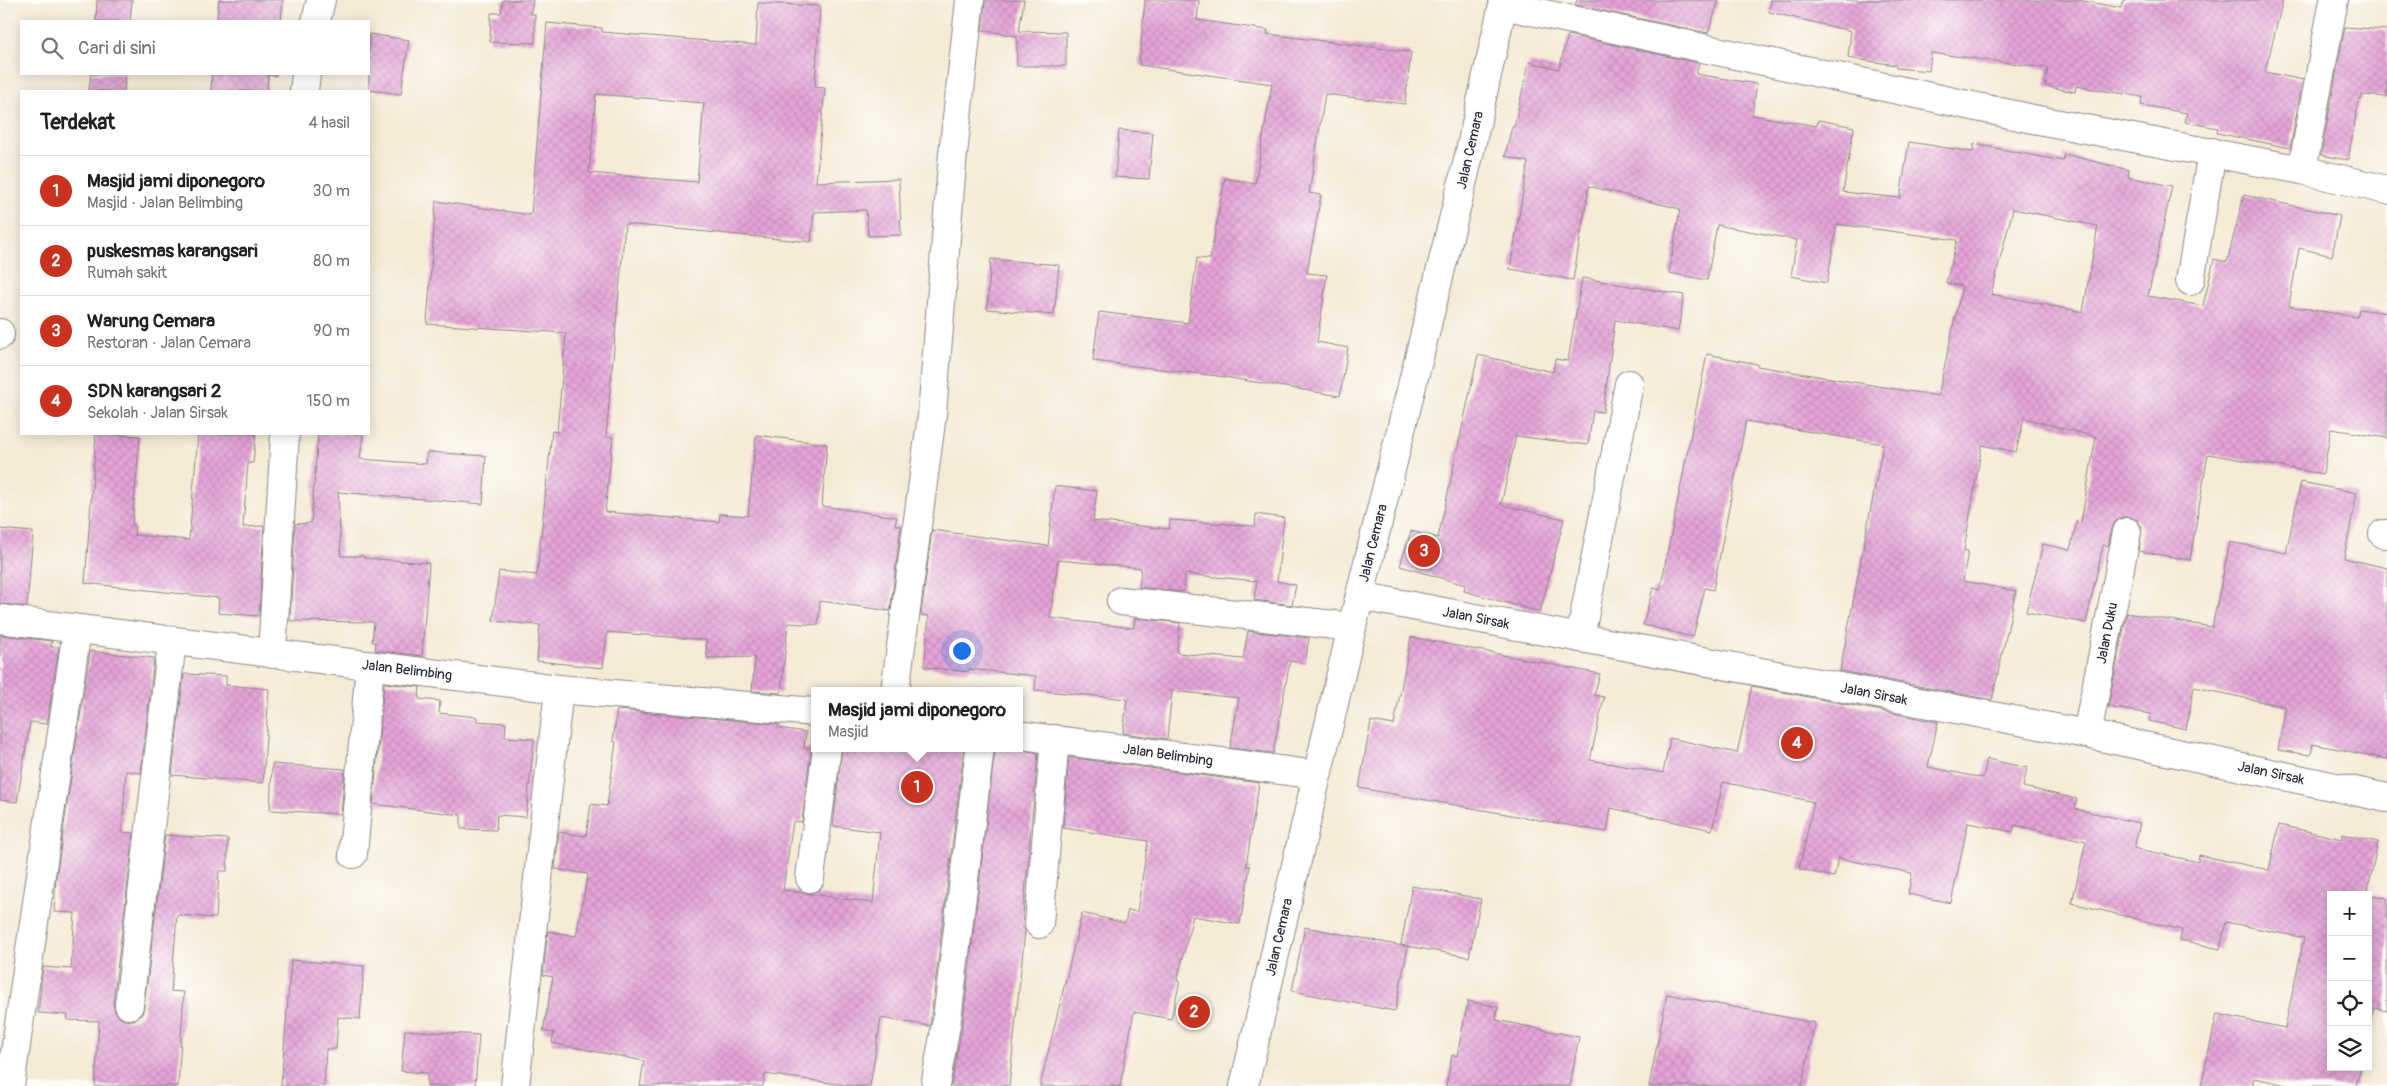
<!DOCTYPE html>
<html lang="id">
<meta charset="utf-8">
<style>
body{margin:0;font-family:Pangolin,sans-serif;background:#f2f2f2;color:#202124}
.controls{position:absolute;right:15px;bottom:15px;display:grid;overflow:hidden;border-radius:0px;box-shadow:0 2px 12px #0003}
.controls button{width:45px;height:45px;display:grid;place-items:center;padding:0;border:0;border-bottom:1px solid #e0e0e0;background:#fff;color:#202124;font:25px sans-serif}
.you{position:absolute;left:961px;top:650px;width:18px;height:18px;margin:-12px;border:4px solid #fff;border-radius:50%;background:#1a73e8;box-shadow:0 0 0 8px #1a73e833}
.badge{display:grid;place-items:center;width:32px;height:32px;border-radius:50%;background:#c8321e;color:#fff;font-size:16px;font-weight:700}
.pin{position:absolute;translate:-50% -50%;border:2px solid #fff;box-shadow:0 1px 5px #0006}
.popup{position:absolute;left:811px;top:687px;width:212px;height:65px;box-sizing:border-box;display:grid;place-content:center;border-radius:0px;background:#fff;filter:drop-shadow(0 1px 4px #0005);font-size:16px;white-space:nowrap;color:#757577}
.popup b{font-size:19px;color:#202124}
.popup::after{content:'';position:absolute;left:50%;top:100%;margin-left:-10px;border:10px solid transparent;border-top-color:#fff}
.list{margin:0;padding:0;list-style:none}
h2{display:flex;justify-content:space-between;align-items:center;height:65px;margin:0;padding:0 20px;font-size:21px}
h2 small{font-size:16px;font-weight:400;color:#757577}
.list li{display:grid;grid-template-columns:32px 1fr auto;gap:15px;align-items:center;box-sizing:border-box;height:70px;padding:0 20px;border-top:1px solid #e0e0e0}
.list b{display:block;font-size:19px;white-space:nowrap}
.list p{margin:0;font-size:16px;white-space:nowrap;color:#757577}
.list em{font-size:16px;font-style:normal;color:#757577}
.icon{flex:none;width:28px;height:28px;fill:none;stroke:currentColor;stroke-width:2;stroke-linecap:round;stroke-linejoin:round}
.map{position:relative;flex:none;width:2387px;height:1086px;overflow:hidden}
.search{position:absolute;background:#fff;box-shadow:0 2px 12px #0003;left:20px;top:20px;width:350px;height:55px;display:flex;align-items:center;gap:12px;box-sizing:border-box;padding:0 18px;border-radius:0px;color:#757577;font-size:19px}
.panel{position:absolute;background:#fff;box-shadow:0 2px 12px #0003;left:20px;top:90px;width:350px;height:345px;border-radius:0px}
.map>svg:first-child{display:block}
.building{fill:url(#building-cross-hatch);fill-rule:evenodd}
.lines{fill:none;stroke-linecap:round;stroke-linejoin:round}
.minor-casing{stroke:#8c8688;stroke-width:30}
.major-casing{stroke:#8c8688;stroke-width:30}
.minor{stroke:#fff;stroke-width:28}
.major{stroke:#fff;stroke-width:28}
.labels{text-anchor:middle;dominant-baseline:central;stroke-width:4.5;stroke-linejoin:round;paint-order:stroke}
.street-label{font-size:14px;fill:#22223b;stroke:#fdfcf7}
</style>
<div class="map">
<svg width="2387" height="1086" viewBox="0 0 2387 1086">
<defs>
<pattern id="building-cross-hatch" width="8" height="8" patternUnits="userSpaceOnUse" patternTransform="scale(1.25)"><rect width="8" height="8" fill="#e5a4d8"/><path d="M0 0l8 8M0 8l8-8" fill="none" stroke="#c48dba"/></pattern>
</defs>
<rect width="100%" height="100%" fill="#fdfcf7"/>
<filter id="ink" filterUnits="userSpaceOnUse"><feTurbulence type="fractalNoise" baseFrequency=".02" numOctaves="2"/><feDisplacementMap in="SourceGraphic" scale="10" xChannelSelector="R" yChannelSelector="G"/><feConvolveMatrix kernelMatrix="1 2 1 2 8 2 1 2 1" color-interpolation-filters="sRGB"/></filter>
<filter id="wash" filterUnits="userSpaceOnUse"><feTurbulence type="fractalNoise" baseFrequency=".0096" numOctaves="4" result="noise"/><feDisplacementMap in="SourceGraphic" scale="20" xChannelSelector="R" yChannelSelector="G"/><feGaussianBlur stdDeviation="1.12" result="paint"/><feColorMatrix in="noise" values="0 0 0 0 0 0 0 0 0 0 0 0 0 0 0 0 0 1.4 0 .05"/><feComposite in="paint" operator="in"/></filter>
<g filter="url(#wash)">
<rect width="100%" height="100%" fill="#f5ead5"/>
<g id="blocks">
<!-- building -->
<g class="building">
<polygon points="97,0 132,0 130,21 96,21"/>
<polygon points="219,0 283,0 281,21 217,21"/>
<polygon points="503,0 533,0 530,14 535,14 535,43 490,42 491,13 501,13"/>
<polygon points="985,0 1024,0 1019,31 1066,32 1066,66 1017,66 1017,36 982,30"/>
<polygon points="1145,0 1199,0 1197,20 1268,30 1267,34 1411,52 1405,104 1325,94 1309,193 1321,195 1307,273 1327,275 1317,342 1348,348 1340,396 1218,376 1093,361 1099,312 1188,323 1197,258 1210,259 1225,178 1255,184 1272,84 1139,65"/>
<polygon points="1577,0 1719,0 1708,33 1575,5"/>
<polygon points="1771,0 2078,0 2122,8 2123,0 2283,0 2265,72 2303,80 2290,148 2217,133 2218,128 2185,122 2187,113 2141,105 2142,97 2076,86 2075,92 2045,86 2048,68 1931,53 1929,71 1896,68 1896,65 1848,58 1851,31 1769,12"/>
<path d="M758,3L820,6L815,87L825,88L816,182L899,179L901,235L868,236L866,210L814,212L811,242L625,224L606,437H613L605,512L719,522L720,514L748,516L756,435L827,444L822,506L897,517L895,525L901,526L890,611L820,601L818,625L788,623L781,693L752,691L755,657L707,658L706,640L607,632L603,668L537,661L540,625L493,621L499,571L537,575L552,431L557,432L566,333L427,324L436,201L531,215L547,23L602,28V32L756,45ZM596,94L704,103L697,182L589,173Z"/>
<polygon points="2345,27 2387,30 2387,97 2362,95 2362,99 2359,99 2348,160 2321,155"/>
<polygon points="369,34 409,40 401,94 369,90"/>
<path d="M1568,35L1699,63L1696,74L1757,84L1752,115L1817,126L1818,120L1854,127L1843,192L1900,198L1909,142L1973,152L1974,144L2063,161L2064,154L2129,170L2128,177L2172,186L2148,296L2203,306L2214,259L2227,262L2244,195L2340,216L2332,256L2299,248L2289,306L2357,317L2359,309L2387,313V438L2331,429L2323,474L2208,454L2190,560L2139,551L2142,527L2137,520L2130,517H2122L2115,522L2112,528L2108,546L2103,545L2086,623L2026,612L2043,544L2070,550L2077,521L2081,522L2096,437L2024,418L2016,452L1982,445L1964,550L1968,551L1963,581L2016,591L1992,700L1840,671L1883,444L1746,421L1713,590L1705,588L1693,637L1643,625L1653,588L1660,590L1707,354L1757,364V366L1938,396L1962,286L1946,283L1957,240L1837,224L1827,283L1791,276L1797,240L1717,225L1707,280L1669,273L1680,209L1589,186L1573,280L1510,269L1528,162L1505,156L1512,126L1514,127L1529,62L1559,69ZM2013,209L2098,226L2083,312L1991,294Z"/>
<polygon points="91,74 125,74 124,91 89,91"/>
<polygon points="212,74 276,74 276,76 268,75 267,91 211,91"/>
<polygon points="1119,130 1153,133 1149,179 1115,177"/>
<polygon points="991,259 1059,265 1054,315 987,309"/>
<polygon points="1582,278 1684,295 1678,331 1615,320 1603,412 1593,411 1588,445 1516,436 1501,505 1564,519 1540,612 1464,591 1465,585 1400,566 1411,531 1438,538 1478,355 1553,372 1555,359 1568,361"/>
<polygon points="96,434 140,436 132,526 135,526 134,535 189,540 198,434 256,434 253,463 248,463 243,527 264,526 259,616 218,613 219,598 85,583"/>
<polygon points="318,434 363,434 360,459 426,464 427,452 486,456 483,504 338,492 341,556 364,556 364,558 429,563 422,656 375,650 376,642 372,642 374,622 290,621 295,524 311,523"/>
<polygon points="2301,482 2357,493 2344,558 2387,568 2387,759 2313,744 2311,755 2278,750 2286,707 2194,687 2186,729 2149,721 2151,714 2108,707 2127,613 2212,627 2230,542 2286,553"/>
<polygon points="1055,486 1097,491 1093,521 1169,529 1170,520 1255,526 1256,514 1284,518 1277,581 1296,585 1292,605 1254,600 1257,581 1185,574 1183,592 1139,587 1141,568 1058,560 1050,618 1134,628 1135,618 1180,623 1177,653 1243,659 1248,631 1309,638 1305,664 1290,661 1273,753 1230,748 1239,698 1172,691 1167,739 1123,733 1127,699 1035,690 1036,676 969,669 969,672 924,667 929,616 921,615 932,530 1048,546"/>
<polygon points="0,529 33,532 27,607 0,604"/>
<polygon points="0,635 52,641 51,647 59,647 47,724 30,722 17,802 0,800"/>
<polygon points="1411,637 1600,674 1594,695 1604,697 1590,760 1663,773 1670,738 1737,753 1752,686 1938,722 1928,767 1983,778 1987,759 2027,768 2023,787 2077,799 2075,809 2140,823 2134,848 2198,862 2199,855 2269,870 2279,825 2342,839 2343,834 2378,842 2367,894 2387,898 2387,1011 2374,1008 2368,1033 2368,895 2331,895 2331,1067 2361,1067 2356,1086 2292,1086 2254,1078 2252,1086 2201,1086 2217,1014 2285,1028 2304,938 2226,922 2220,949 2180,940 2182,930 2072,903 2086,841 2015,825 2013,832 1968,823 1951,903 1908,894 1912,873 1838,858 1834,877 1799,869 1814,802 1723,782 1712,830 1611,808 1607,832 1359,788 1371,721 1394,725"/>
<polygon points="90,651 154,658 141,773 126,771 122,832 134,833 113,1003 115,1012 120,1018 128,1021 136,1019 142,1014 144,1007 165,835 228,839 227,871 219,871 216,918 177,915 171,991 184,992 178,1086 95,1086 99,1021 67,1020 68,1015 38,1013 43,967 71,969 75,913 54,912 56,878"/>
<polygon points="184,674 226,676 226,685 269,689 263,783 172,775"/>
<polygon points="384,683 420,687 419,699 440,701 439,713 477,717 477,721 506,723 505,737 534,739 526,817 497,815 496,830 461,829 461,815 373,804"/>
<polygon points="617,710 778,724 778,728 806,732 804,748 811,748 802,822 793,821 783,890 873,903 880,832 833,826 842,748 964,749 930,1026 881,1018 870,1086 853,1086 765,1074 763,1086 640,1086 644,1061 552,1043 554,1033 543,1031 553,977 543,975 548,931 576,936 588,874 555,869 559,832 586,836 591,804 607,806 616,742 613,741"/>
<polygon points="995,748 1012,748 1038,753 1022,926 1025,931 1009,1086 951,1086 963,1021"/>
<polygon points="1069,757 1259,783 1246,866 1250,866 1240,924 1193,916 1177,981 1180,981 1171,1019 1134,1012 1120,1086 1040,1086 1082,913 1125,923 1128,910 1137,912 1148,841 1063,828"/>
<polygon points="272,764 345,769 341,814 270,810"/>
<polygon points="1412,886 1481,899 1469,957 1401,945"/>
<polygon points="1305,927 1408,947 1395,1011 1292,991"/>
<polygon points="291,960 364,966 360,1019 338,1017 336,1049 326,1049 324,1086 281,1086"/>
<polygon points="1667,994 1815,1023 1802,1086 1649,1086"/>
<polygon points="1468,1001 1498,1007 1496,1020 1579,1037 1570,1086 1446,1086 1452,1055 1457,1056"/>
<polygon points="405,1030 479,1035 475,1086 427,1086 427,1073 401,1071"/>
</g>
</g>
</g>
<g filter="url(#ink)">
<use href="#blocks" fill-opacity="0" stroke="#8c8688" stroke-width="1"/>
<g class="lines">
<!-- minor casing -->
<g class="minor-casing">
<g id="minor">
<polyline points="1503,5 2033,119 2302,170 2387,190"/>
<polyline points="316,21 321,0"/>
<polyline points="304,91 306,74"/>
<polyline points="2302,170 2334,0"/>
<polyline points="2190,281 2212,152"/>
<polyline points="0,333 0,335"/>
<polyline points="2383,534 2387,534"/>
<polyline points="1360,596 2087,734 2387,798"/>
<polyline points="1121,601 1352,627"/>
<polyline points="0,619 559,689 814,712"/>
<polyline points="1580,638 1629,384"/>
<polyline points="272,654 285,434"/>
<polyline points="895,691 932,415 952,163 970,0"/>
<polyline points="2087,734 2127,532"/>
<polyline points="1020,735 1317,775"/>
<polyline points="353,854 370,666"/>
<polyline points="810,878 827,748"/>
<polyline points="1039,924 1055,739"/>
<polyline points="129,1005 172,642"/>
<polyline points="10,1086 77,630"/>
<polyline points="515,1086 559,689"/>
<polyline points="935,1086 947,1019 980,748"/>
</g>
</g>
<!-- major casing -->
<g class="major-casing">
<polyline id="major" points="1244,1086 1352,627 1467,164 1504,0"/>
</g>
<!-- minor -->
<use href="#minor" class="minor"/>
<!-- major -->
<use href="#major" class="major"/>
</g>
</g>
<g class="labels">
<!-- street labels -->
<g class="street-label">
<text transform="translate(1470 150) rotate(-77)">Jalan Cemara</text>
<text transform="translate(1373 543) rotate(-76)">Jalan Cemara</text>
<text transform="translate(1476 618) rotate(11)">Jalan Sirsak</text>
<text transform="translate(2107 633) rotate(-79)">Jalan Duku</text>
<text transform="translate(407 670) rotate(7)">Jalan Belimbing</text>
<text transform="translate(1874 694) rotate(11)">Jalan Sirsak</text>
<text transform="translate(1168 755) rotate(8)">Jalan Belimbing</text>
<text transform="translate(2271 773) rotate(12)">Jalan Sirsak</text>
<text transform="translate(1279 937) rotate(-77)">Jalan Cemara</text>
</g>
</g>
</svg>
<div class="controls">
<button>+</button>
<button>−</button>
<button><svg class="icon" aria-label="locate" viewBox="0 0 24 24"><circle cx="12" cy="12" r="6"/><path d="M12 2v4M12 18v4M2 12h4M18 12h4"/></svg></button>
<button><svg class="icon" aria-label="layers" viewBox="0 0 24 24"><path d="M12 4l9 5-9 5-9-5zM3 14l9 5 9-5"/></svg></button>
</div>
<div class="you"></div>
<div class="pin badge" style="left:917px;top:787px">1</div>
<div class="popup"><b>Masjid jami diponegoro</b>Masjid</div>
<div class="pin badge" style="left:1194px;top:1012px">2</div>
<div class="pin badge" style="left:1424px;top:551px">3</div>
<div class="pin badge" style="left:1797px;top:743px">4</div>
<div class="search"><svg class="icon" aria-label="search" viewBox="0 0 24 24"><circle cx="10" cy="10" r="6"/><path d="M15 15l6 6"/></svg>Cari di sini</div>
<section class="panel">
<h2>Terdekat<small>4 hasil</small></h2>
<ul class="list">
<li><span class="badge">1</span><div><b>Masjid jami diponegoro</b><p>Masjid · Jalan Belimbing</p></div><em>30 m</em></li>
<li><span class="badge">2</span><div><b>puskesmas karangsari</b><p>Rumah sakit</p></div><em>80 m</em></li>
<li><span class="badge">3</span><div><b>Warung Cemara</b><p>Restoran · Jalan Cemara</p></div><em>90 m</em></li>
<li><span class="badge">4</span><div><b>SDN karangsari 2</b><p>Sekolah · Jalan Sirsak</p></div><em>150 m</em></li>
</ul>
</section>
</div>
